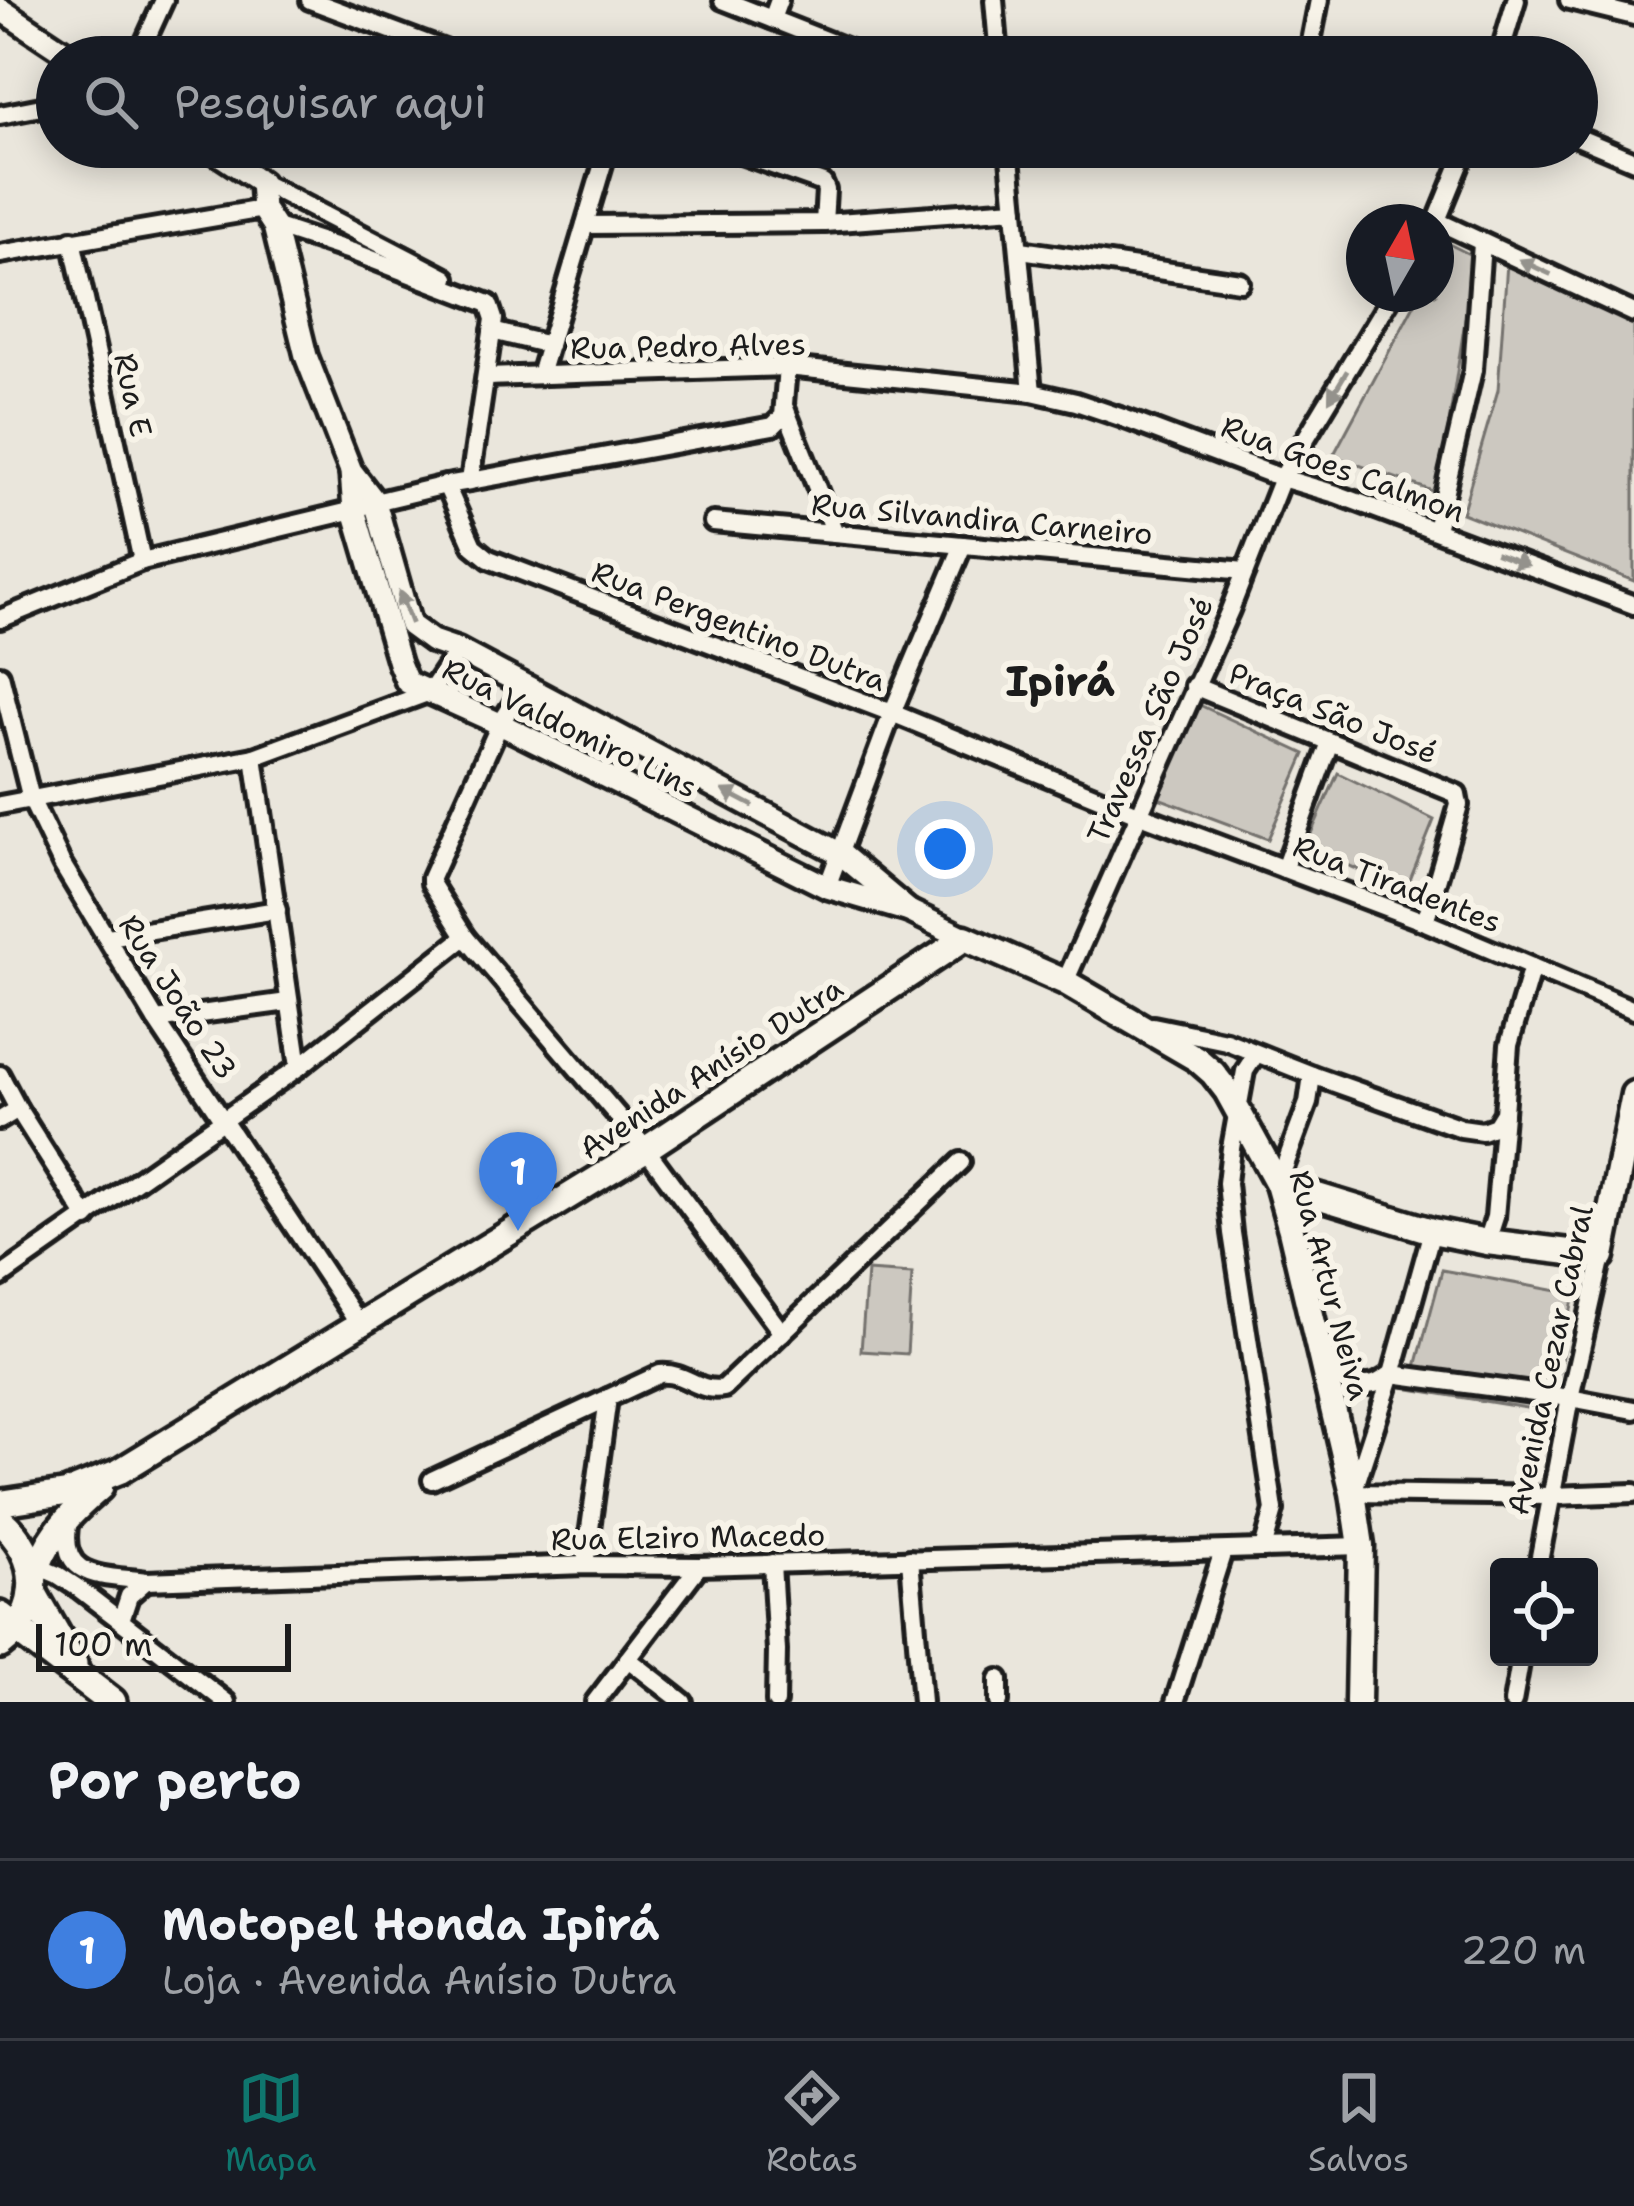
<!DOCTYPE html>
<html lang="pt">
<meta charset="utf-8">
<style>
body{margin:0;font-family:"Shantell Sans",sans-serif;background:#242831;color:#f1f3f6}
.controls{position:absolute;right:36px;bottom:36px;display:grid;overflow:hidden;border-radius:12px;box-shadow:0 6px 30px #0003}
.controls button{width:108px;height:108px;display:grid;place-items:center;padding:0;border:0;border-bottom:3px solid #363941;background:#171b24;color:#f1f3f6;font:60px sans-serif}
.compass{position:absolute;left:1346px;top:204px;width:108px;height:108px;border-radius:50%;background:#171b24;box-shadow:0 6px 30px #0003;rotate:9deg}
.scale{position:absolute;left:36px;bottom:30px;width:255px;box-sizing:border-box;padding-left:12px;border:6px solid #1c1c1c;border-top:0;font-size:33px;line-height:42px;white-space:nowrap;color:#1c1c1c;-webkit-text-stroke:9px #f7f3e8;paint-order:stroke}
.you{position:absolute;left:945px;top:849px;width:42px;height:42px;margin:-30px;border:9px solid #fff;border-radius:50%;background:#1a73e8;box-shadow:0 0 0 18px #1a73e833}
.badge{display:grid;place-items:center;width:78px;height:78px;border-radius:50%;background:#0f766e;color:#fff;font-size:39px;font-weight:700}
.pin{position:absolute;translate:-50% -99px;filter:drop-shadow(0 3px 6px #0008)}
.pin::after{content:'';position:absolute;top:63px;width:42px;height:36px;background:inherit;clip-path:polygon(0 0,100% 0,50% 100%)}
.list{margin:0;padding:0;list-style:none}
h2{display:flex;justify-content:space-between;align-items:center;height:156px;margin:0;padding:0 48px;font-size:51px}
h2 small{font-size:39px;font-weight:400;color:#9ea1a6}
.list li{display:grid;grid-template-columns:78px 1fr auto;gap:36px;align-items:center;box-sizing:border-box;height:180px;padding:0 48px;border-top:3px solid #363941}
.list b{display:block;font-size:45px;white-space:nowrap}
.list p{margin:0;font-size:39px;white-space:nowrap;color:#9ea1a6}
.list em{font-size:39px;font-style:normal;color:#9ea1a6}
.icon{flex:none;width:66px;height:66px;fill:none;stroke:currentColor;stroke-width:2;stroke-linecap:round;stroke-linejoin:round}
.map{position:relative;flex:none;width:1634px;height:1702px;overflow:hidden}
.search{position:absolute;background:#171b24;box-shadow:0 6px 30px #0003;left:36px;right:36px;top:36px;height:132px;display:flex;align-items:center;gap:30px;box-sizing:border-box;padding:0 42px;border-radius:66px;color:#9ea1a6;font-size:45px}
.sheet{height:336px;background:#171b24}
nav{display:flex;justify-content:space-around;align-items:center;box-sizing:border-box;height:168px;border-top:3px solid #363941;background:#171b24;font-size:33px;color:#9ea1a6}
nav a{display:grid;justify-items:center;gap:6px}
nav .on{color:#0f766e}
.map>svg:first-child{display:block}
.green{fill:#ccc8c0;stroke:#74726e;stroke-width:3}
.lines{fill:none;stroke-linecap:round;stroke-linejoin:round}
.minor-casing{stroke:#1c1c1c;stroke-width:26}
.tertiary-casing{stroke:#1c1c1c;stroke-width:30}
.secondary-casing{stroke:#1c1c1c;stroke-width:33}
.primary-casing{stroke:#1c1c1c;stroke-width:36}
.minor{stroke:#f7f3e8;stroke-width:16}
.tertiary{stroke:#f7f3e8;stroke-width:21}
.secondary{stroke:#f7f3e8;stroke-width:24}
.primary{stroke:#f7f3e8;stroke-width:27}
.oneway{fill:#94928c}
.labels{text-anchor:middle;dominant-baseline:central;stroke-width:12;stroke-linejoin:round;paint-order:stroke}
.street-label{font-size:30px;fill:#1c1c1c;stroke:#f7f3e8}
.district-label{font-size:42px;font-weight:bold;fill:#1c1c1c;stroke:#f7f3e8}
</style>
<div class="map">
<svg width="1634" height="1702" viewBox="0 0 1634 1702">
<rect width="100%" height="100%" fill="#eae6dc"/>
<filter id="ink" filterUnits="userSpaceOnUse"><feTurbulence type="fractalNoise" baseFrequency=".00833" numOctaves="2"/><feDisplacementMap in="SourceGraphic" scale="24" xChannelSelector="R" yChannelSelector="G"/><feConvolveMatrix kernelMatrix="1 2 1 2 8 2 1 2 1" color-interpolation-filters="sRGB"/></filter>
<g filter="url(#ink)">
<!-- green -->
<g class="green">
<polygon points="1447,243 1475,257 1438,493 1333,456 1420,294 1436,294 1436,264"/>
<polygon points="1507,263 1634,324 1634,581 1462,513 1498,390"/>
<polygon points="1191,701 1305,754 1268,839 1153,796"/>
<polygon points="1338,773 1434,820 1406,890 1305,847"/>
<polygon points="1442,1270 1574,1294 1551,1412 1410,1389"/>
<polygon points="867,1271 912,1274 907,1354 861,1351"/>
</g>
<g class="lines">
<!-- minor casing -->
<g class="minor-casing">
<g id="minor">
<polyline points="310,0 463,57"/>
<polyline points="723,0 868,57"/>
<polyline points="994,0 999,57"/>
<polyline points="1569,0 1634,16"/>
<polyline points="772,19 779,0"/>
<polyline points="138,57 164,0"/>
<polyline points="1308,57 1319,0"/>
<polyline points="1499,57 1516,0"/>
<polyline points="0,115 57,104"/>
<polyline points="1577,137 1634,161"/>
<polyline points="721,147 823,183 826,190 824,223"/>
<polyline points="1009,147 1032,392"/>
<polyline points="261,182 446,278"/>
<polyline points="1437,221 1634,313"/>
<polyline points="1436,223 1467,147"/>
<polyline points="585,225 824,223 1015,209"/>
<polyline points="274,226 353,252 489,304 494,319 470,481 446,485"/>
<polyline points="72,240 142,561"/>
<polyline points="1021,250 1240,282"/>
<polyline points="0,254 263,209"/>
<polyline points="492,331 549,345"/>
<polyline points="540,375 608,147"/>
<polyline points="487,377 787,367 1032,392 1076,402 1123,418 1282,478 1336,494 1634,605"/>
<polyline points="785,408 835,533"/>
<polyline points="470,481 773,426 783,416 787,367"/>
<polyline points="713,522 1245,571"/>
<polyline points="1436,530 1473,370 1482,243"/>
<polyline points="0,619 142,561 354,510 375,502 446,485 473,546 489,559 892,713 1138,814 1425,922 1634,1010"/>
<polyline points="0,675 31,799 62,864 156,1020 360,1326"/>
<polyline points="1194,686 1457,794 1459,805 1425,922"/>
<polyline points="524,687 500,724 431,878 431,883 465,937 646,1149 782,1333"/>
<polyline points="254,757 299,1067"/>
<polyline points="0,805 254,757 430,692 458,650"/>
<polyline points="1284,869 1330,742"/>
<polyline points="827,887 892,713 963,545"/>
<polyline points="108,937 277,910"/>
<polyline points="1065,982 1230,610 1282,478 1393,294"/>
<polyline points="156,1020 288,1002"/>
<polyline points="1153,1026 1226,1041 1312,1075 1461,1128 1482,1131 1496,1126 1504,1113 1509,1045 1532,967"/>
<polyline points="1256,1054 1245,1071 1231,1148 1227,1183 1232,1233 1274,1510 1263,1549"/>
<polyline points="0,1075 18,1109 87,1218"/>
<polyline points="0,1120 18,1109"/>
<polyline points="1278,1184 1308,1103 1312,1075"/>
<polyline points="1432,1231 1392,1374 1353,1493 1552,1496 1634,1493"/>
<polyline points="1487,1242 1495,1217 1504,1114"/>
<polyline points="0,1277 299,1067 465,937"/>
<path d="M1324,1353C1333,1370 1352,1390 1374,1384C1381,1382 1386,1377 1392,1374L1570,1398L1634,1410"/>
<path d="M432,1480L660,1374C687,1372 697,1393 724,1388L961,1162"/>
<path d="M69,1520C57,1580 101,1575 146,1581L585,1565L699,1566L1361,1546"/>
<polyline points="910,1559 922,1702"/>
<polyline points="772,1563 777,1651 776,1702"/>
<polyline points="585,1565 608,1398"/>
<polyline points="37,1566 58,1575 78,1588 226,1702"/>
<polyline points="1538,1567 1570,1398 1602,1256"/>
<polyline points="121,1620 129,1596 146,1581"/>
<polyline points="628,1659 683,1702"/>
<polyline points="595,1702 699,1566"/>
<polyline points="999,1702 999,1679"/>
<polyline points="1175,1702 1223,1551"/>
<polyline points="1513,1702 1521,1657"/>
</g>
</g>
<!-- tertiary casing -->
<g class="tertiary-casing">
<g id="tertiary">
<polyline points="0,9 72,57"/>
<polyline points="208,147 261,182 263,209 274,226 306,356 351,471 375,502 410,625 432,641 458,650 841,854 909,911"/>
<polyline points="351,472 354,510 399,663 407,682 500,724 827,887 909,911 965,938"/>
</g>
</g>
<!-- secondary casing -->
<g class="secondary-casing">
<g id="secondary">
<polyline points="1278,1184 1432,1231 1487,1242 1602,1256 1634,1094"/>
<polyline points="0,1503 66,1493 120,1471 646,1149 965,938 1065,982 1197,1059 1213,1073 1227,1091 1278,1184 1291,1230 1353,1493 1361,1546 1358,1702"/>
<path d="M32,1584C45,1539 65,1518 100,1488"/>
</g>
</g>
<!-- primary casing -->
<g class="primary-casing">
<g id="primary">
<path d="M0,1521C42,1555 45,1611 0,1644"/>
<polyline points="32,1592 73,1664"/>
<polyline points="0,1616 112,1702"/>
</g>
</g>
<!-- minor -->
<use href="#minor" class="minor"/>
<!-- tertiary -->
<use href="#tertiary" class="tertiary"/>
<!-- secondary -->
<use href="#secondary" class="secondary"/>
<!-- primary -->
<use href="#primary" class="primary"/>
</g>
<!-- one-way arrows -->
<defs><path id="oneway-solid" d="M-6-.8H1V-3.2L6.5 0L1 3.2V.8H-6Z" transform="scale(3)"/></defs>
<g class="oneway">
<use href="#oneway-solid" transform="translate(1535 267) rotate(-155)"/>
<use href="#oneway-solid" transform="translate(1338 386) rotate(121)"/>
<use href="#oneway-solid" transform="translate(1512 559) rotate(21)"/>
<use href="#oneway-solid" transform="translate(405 607) rotate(-111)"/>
<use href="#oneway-solid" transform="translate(738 798) rotate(-152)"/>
</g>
</g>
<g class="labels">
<!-- street labels -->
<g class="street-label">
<text transform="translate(688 346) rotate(-1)">Rua Pedro Alves</text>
<text transform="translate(133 395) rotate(78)">Rua E</text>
<text transform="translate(1343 469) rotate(20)">Rua Goes Calmon</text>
<text transform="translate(982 519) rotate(5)">Rua Silvandira Carneiro</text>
<text transform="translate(739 626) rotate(21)">Rua Pergentino Dutra</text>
<text transform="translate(1333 713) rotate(22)">Praça São José</text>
<text transform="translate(1150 720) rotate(-66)">Travessa São José</text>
<text transform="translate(570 728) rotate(26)">Rua Valdomiro Lins</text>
<text transform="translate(1397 884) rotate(21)">Rua Tiradentes</text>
<text transform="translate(178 997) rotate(57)">Rua João 23</text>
<text transform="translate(711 1068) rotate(-33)">Avenida Anísio Dutra</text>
<text transform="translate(1330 1285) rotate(75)">Rua Artur Neiva</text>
<text transform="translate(1550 1360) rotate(-78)">Avenida Cezar Cabral</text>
<text transform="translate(688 1537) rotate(-1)">Rua Elziro Macedo</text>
</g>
<!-- district labels -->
<g class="district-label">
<text x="1060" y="681">Ipirá</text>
</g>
</g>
</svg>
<div class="controls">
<button><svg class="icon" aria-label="locate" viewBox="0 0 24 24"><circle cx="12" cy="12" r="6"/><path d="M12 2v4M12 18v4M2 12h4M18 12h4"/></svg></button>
</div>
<svg class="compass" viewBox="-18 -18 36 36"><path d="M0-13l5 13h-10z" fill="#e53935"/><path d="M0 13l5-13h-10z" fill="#9ea1a6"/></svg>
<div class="scale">100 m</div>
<div class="you"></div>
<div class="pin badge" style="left:518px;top:1231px;background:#3f7fe0">1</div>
<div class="search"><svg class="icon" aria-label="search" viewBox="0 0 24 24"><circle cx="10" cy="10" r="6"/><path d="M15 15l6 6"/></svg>Pesquisar aqui</div>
</div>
<section class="sheet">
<h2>Por perto<small></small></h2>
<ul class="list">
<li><span class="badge" style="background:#3f7fe0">1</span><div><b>Motopel Honda Ipirá</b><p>Loja · Avenida Anísio Dutra</p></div><em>220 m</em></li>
</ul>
</section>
<nav>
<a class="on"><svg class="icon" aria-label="map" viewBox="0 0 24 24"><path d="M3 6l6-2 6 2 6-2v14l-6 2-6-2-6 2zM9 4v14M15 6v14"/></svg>Mapa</a>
<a><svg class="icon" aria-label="directions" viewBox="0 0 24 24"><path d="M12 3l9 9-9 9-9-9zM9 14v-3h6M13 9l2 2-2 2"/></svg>Rotas</a>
<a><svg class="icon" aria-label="saved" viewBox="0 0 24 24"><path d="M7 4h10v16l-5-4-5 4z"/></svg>Salvos</a>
</nav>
